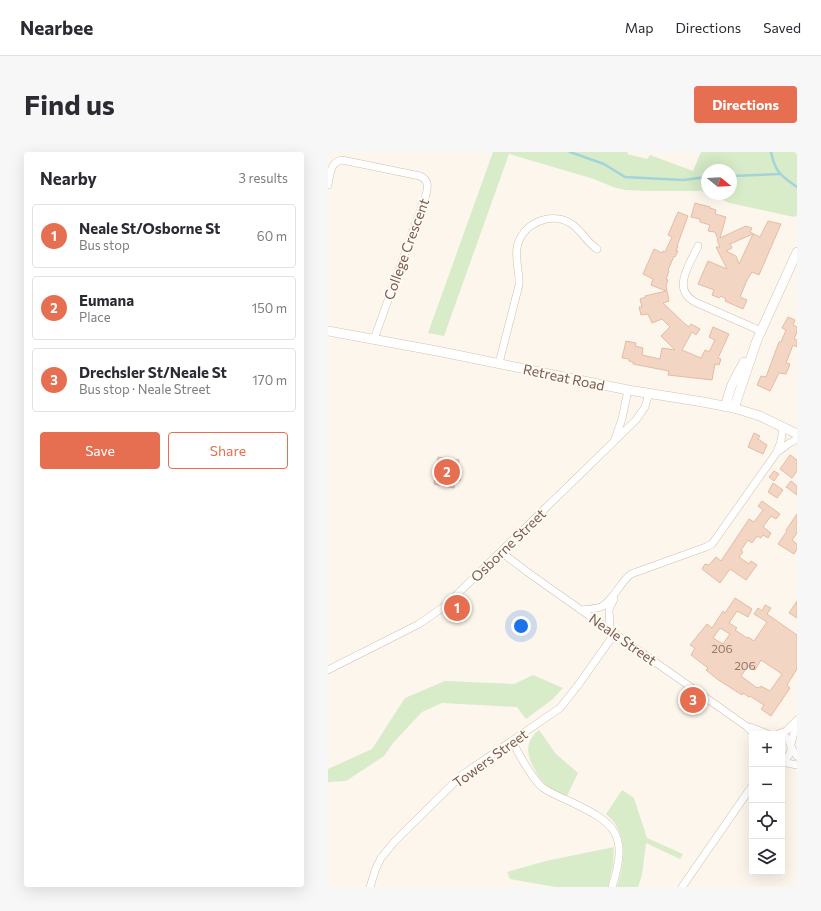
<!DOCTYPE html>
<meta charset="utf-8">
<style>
body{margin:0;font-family:Commissioner,sans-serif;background:#f7f7f7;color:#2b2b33}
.controls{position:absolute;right:12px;bottom:12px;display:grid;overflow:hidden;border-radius:4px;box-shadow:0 4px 16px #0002}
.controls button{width:36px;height:36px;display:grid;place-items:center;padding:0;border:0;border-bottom:1px solid #e1e1e2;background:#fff;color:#2b2b33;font:20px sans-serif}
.compass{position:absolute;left:373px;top:12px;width:36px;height:36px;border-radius:50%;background:#fff;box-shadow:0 4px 16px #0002;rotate:108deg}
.you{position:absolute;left:193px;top:474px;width:14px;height:14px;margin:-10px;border:3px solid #fff;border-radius:50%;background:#1a73e8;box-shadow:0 0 0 6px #1a73e833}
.badge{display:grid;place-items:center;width:26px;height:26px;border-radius:50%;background:#e76f51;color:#fff;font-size:13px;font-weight:700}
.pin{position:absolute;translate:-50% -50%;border:2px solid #fff;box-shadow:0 1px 4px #0006}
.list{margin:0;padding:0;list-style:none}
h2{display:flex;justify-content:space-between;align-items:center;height:52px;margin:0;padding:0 16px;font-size:17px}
h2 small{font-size:13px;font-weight:400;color:#7c7c81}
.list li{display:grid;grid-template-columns:26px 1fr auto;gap:12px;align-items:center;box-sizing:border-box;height:64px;margin:0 8px 8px;padding:0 8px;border:1px solid #e1e1e2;border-radius:4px}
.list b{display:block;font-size:15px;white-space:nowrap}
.list p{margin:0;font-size:13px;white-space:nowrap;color:#7c7c81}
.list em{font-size:13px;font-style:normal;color:#7c7c81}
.actions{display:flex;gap:8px;padding:12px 16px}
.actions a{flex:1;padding:9px 0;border:1px solid #e76f51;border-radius:4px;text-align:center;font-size:14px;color:#e76f51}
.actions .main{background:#e76f51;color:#fff}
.icon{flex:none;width:22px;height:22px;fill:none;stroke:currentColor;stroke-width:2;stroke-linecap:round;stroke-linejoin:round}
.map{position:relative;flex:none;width:469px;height:735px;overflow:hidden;border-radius:4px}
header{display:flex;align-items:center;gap:24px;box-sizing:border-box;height:56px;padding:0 20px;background:#fff;border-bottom:1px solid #e1e1e2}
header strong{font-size:19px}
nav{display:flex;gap:22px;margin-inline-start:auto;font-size:14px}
.intro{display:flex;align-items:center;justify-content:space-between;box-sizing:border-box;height:96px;padding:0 24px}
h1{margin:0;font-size:28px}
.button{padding:10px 18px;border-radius:4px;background:#e76f51;color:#fff;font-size:14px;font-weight:700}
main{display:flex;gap:24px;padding:0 24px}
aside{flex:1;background:#fff;border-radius:4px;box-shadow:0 4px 16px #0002}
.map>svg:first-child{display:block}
.green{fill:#d8ecc9}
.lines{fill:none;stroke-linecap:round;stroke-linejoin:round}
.stream{stroke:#a5d3da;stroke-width:2.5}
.building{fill:#f3d5c3;stroke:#e6bba3;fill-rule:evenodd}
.street-casing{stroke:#d1beb0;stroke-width:8}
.secondary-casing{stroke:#d6c0b0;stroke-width:10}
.street{stroke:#fff;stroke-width:7}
.secondary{stroke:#fff;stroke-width:9}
.labels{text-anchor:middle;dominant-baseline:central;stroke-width:4;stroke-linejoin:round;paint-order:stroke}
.number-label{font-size:12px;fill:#987a6a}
.street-label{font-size:14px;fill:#7a5c4d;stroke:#fffaf3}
</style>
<header>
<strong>Nearbee</strong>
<nav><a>Map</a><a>Directions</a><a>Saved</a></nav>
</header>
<div class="intro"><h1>Find us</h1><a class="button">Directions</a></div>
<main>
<aside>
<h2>Nearby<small>3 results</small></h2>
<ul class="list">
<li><span class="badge">1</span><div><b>Neale St/Osborne St</b><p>Bus stop</p></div><em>60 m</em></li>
<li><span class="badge">2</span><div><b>Eumana</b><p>Place</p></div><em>150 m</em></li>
<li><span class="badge">3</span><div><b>Drechsler St/Neale St</b><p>Bus stop · Neale Street</p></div><em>170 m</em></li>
</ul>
<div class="actions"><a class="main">Save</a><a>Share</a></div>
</aside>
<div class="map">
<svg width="469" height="735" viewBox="0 0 469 735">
<rect width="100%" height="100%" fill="#fdf6ec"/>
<!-- green -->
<g class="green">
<polygon points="165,0 300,0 299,2 319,7 322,3 365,19 373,0 469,0 469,63 466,65 402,51 380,42 403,42 403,18 379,18 379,42 373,39 321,39 297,38 285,35 266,27 181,2 116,184 100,181"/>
<polygon points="205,523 235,536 225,547 198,567 189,555 114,551 94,560 65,591 56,604 18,629 1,630 0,631 0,617 44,597 77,546 117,529 186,532"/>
<path d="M211,578L228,602L250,621L239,644C231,640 223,637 217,632C212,628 209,622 206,616C198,602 197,589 211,578Z"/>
<path d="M294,638L306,646L319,686L355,702L352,707L318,691L314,723L310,735H289C297,710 301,681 278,662Z"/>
<polygon points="286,695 285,712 280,735 227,735 182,727 179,720 218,709"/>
</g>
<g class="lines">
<!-- stream -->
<g class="stream">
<polyline points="242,0 276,12 297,25 355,28 379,25"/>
<path d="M443,0C447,20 453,24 469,35"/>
<polyline points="403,24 452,22"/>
</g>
</g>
<!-- building -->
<g class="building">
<path d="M367,51L382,55V56L388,58L387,62L398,65L392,86L418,74L424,76L422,80L432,85L440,69L453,72L431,123L424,120L419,128L412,145L419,148L415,157L397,149L398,147L393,144L391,146L384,143L386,138L370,132L380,109L399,117L388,95H392L389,88L390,87L387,80L380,79L382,73L372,70V67L363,65ZM425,82L413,108L411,112L408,104L398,99L404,96L402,92Z"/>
<polygon points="350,60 360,64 349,94 350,94 348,99 350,99 347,105 346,104 340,118 341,119 338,127 340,128 338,134 341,149 335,151 356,171 361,175 363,172 372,177 368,183 364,180 354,198 373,206 377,198 381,200 387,188 381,185 385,175 401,182 390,206 393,207 391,213 387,212 384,228 340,223 341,219 305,212 305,210 301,209 301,207 294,206 298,189 308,191 307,194 315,196 314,203 332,207 334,196 347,198 333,184 342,175 334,167 324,171 320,162 313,163 311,155 314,155 312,147 318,145 317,144 338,139 323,133 325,127 315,122 326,97 334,101 335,99 337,100 344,85 340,83"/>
<polygon points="460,165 467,168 465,173 469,175 469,180 466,187 469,188 469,195 465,193 458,211 462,212 458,222 451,221 442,239 429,233 433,224 438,225 451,190 453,190 458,178 454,176"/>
<polygon points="426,281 432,284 430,287 439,293 435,302 420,295"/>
<polygon points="462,303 469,308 469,319 464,326 452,317"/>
<polygon points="110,305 131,308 129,321 133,321 132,329 127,328 126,336 106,332"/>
<polygon points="446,319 451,322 446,329 441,325"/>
<polygon points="463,329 469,334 469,343 458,335"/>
<polygon points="445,331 455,338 449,346 440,340"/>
<polygon points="434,349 452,362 448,367 443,364 435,375 443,381 440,386 435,383 433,386 429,384 424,391 420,388 413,398 415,400 411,405 421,412 423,409 429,413 418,428 402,417 392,431 374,417 377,412 381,413 388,405 393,409 421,367 426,370 435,358 430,354"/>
<polygon points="469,362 469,381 464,388 469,392 469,397 466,402 450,392 459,379 458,378"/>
<path d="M407,446L424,457L420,465L409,459L401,471L409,476L407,478L419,486L420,485L426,489L439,470L426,462L430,456L434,459L437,453L443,456L439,462L469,483V517L459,533L462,536L443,564L433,557L436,553L422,544L421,545L415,541L414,543L389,527L378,518L380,516L363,503L367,496L362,493L379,472L384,476L395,459L397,461ZM392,476L402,482L395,492L385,486ZM433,508L454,522L442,539L433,534L432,536L430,535L429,536L413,524L420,514L427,518Z"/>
<polygon points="469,449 469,466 461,461"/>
</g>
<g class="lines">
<!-- street casing -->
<g class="street-casing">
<g id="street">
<path d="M0,33C2,23 2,10 14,8L92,24C101,28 100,35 98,43L46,187"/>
<path d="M370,94C362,112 343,137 367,150L433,179"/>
<path d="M171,211L191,133C192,121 187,109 189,96C193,72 222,59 242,71C253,77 257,89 269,97"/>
<polyline points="287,287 294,267 300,238"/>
<polyline points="451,299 460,292 469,287"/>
<polyline points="173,400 202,422 418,574 426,582"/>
<path d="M253,458C260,457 267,457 273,455C284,450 293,429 303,422L378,395L384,392L449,300L453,289L455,275"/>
<polyline points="282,478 281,457 286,447"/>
<polyline points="0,518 91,472 117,454 308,268 317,255 321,241"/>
<polyline points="422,575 440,582"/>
<polyline points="450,582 458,579 469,568"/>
<path d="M454,583C466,589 466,603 454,609"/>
<path d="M184,589C191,602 203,626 214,635C222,641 232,645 241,649C288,671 301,682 284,735"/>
<polyline points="463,592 466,580 469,572"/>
<polyline points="463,595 469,604"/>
<polyline points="454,610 469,613"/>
<polyline points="42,735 48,716 53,706 67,689 134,623 232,556 251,532 287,481"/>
<polyline points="354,735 424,634"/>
</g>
</g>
<!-- secondary casing -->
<g class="secondary-casing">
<g id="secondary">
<polyline points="0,179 109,199 300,238 375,250 406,256 432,264 469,282"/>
<path d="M398,255C400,237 408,225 416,210"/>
<polyline points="406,256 429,188 469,100"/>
</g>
</g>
<!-- street -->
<use href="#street" class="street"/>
<!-- secondary -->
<use href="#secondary" class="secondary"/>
</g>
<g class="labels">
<!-- number labels -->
<g class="number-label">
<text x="394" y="496">206</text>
<text x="417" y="513">206</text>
</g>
<!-- street labels -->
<g class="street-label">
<text transform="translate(78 97) rotate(-70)">College Crescent</text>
<text transform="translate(236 225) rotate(12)">Retreat Road</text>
<text transform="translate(180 393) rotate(-44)">Osborne Street</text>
<text transform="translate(295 487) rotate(35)">Neale Street</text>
<text transform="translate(162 606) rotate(-36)">Towers Street</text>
</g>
</g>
</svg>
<div class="controls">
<button>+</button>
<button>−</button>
<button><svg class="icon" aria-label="locate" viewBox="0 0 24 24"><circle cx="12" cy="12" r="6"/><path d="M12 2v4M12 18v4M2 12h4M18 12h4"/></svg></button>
<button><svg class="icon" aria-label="layers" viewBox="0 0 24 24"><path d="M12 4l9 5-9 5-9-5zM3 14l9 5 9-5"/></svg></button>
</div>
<svg class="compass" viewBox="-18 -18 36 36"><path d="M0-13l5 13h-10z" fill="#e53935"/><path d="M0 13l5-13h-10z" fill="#7c7c81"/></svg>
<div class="you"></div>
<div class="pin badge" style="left:129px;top:456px">1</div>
<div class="pin badge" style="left:119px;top:320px">2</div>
<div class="pin badge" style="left:365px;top:548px">3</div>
</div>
</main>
